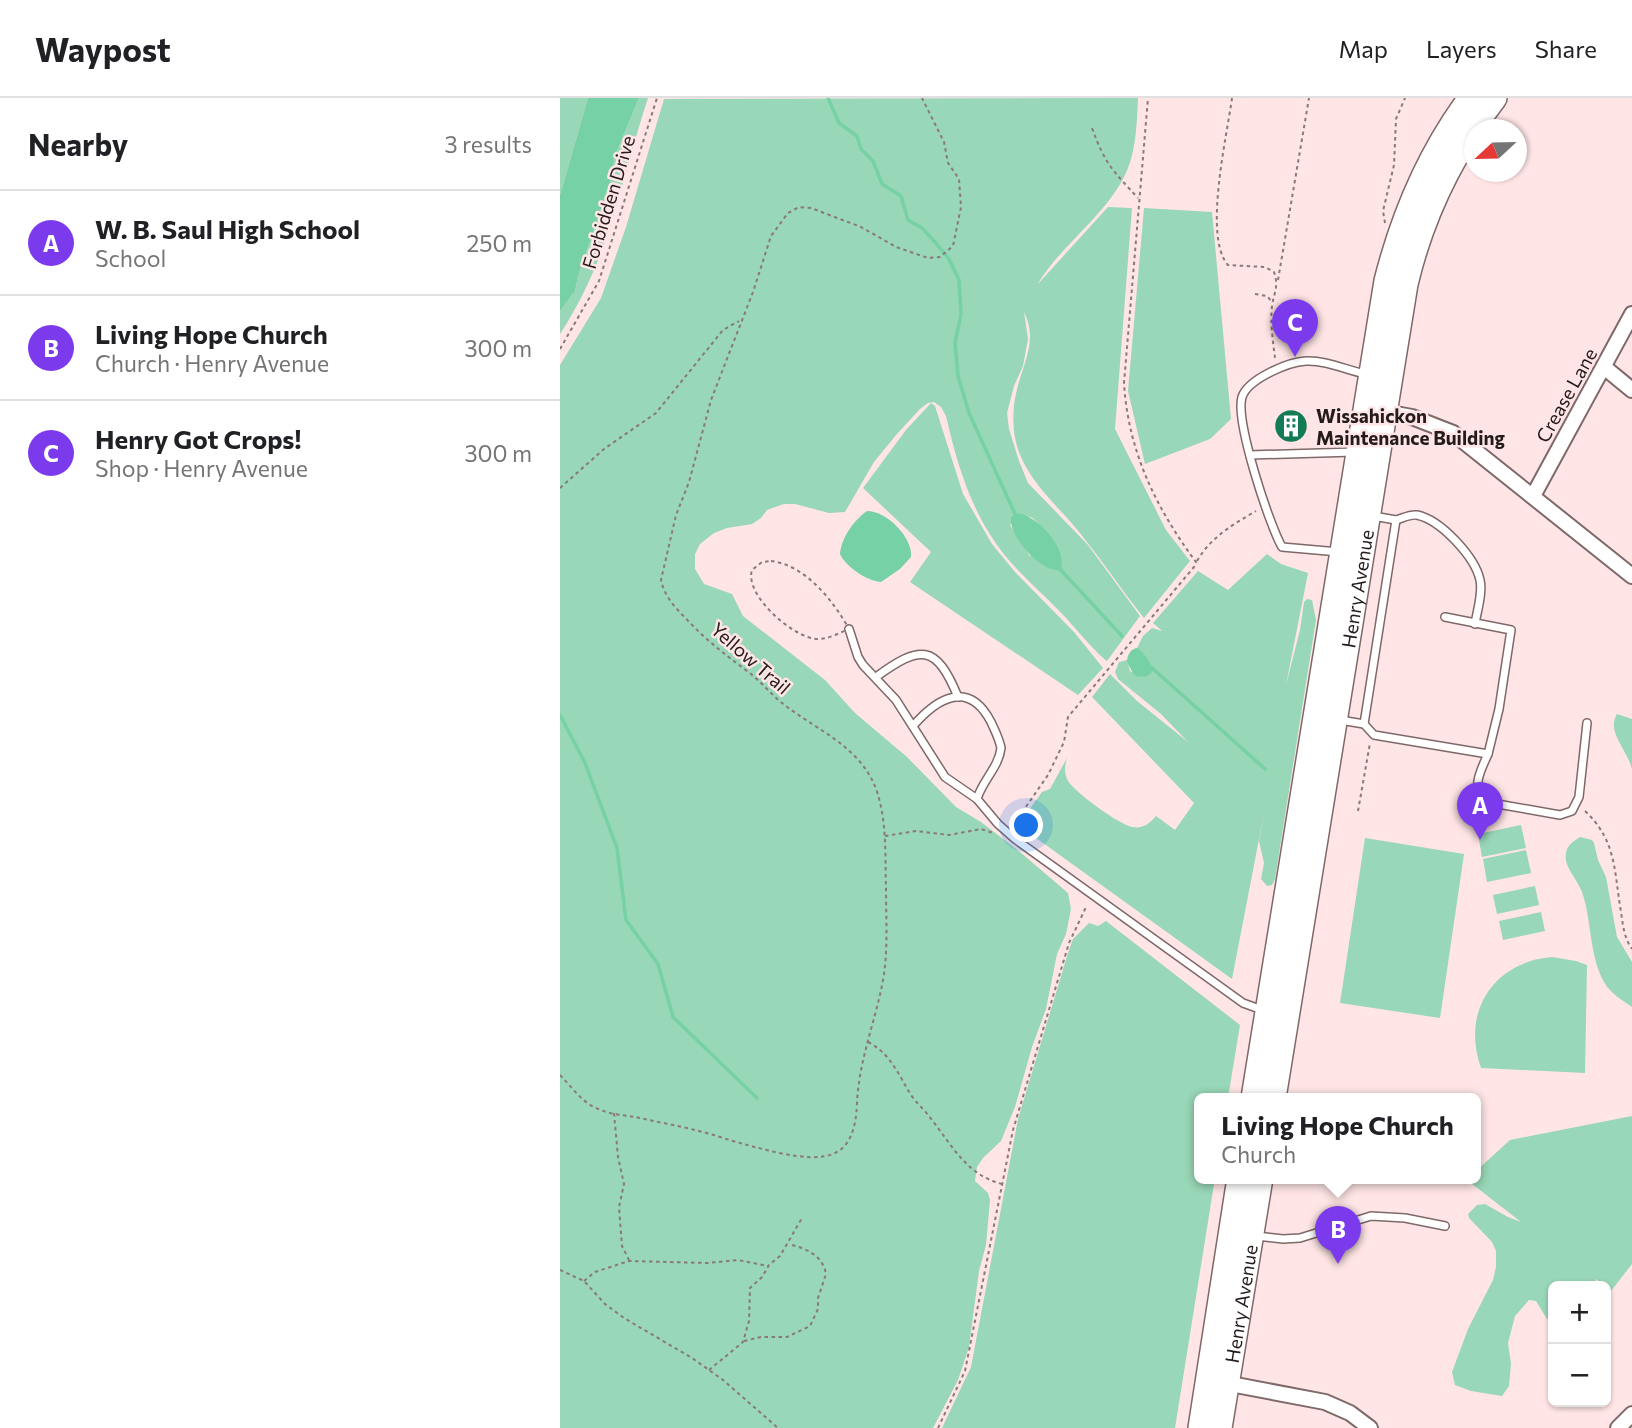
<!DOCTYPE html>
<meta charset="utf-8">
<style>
body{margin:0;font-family:Commissioner,sans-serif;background:#f2f2f2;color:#202124}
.controls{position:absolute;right:21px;bottom:21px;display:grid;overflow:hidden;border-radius:10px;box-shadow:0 2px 5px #0004}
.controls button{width:63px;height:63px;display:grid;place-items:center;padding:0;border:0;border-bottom:2px solid #e0e0e0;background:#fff;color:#202124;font:35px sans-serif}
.compass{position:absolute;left:904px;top:21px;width:63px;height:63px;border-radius:50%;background:#fff;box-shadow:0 2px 5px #0004;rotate:248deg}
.you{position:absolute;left:467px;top:728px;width:24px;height:24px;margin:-18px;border:5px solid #fff;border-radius:50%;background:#1a73e8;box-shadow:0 0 0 10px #1a73e833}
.badge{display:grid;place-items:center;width:46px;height:46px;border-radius:50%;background:#7c3aed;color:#fff;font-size:23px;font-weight:700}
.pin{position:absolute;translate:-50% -58px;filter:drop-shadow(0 2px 4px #0008)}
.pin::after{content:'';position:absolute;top:37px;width:24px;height:21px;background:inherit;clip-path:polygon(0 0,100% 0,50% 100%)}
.popup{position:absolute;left:634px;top:995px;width:287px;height:91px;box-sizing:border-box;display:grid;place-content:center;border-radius:10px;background:#fff;filter:drop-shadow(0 2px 5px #0005);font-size:23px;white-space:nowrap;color:#757577}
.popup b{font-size:26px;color:#202124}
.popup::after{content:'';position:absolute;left:50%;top:100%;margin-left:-14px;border:14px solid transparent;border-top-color:#fff}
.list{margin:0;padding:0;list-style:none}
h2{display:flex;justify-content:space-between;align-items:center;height:91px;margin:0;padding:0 28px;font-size:30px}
h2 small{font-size:23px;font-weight:400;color:#757577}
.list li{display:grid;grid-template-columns:46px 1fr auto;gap:21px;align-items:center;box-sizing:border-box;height:105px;padding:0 28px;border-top:2px solid #e0e0e0}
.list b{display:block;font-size:26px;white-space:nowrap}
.list p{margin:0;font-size:23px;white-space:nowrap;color:#757577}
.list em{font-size:23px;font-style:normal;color:#757577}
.map{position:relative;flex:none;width:1072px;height:1330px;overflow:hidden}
header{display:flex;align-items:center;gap:42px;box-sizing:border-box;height:98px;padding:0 35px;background:#fff;border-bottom:2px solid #e0e0e0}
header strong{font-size:33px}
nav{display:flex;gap:38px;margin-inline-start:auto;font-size:24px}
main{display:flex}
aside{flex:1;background:#fff}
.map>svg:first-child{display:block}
.green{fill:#98d7b7;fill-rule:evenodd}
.water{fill:#77d1a6}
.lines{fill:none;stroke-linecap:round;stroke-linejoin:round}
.stream{stroke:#77d1a6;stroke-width:3.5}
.service-casing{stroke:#7e6868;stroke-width:10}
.minor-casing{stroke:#7e6868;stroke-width:18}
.primary-casing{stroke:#7e6868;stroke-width:26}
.path{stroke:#8a7979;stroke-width:2;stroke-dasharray:3.5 3.5;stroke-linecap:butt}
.service{stroke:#fff;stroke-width:7}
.minor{stroke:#fff;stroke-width:14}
.primary{stroke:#fff;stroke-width:23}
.labels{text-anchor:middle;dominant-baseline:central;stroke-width:5;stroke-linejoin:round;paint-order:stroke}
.street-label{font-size:19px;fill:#241b1b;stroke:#ffe5e5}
.poi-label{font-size:19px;font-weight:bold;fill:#241b1b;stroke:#ffe5e5;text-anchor:start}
</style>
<header>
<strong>Waypost</strong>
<nav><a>Map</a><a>Layers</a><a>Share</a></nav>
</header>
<main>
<aside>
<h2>Nearby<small>3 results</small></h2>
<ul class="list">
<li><span class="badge">A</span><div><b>W. B. Saul High School</b><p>School</p></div><em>250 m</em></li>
<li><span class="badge">B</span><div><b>Living Hope Church</b><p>Church · Henry Avenue</p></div><em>300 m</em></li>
<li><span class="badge">C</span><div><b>Henry Got Crops!</b><p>Shop · Henry Avenue</p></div><em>300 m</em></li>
</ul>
</aside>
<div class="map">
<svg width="1072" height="1330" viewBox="0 0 1072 1330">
<rect width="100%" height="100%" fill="#ffe5e5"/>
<!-- green -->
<g class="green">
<polygon points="0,0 28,0 0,97"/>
<path d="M79,0H88C60,85 51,158 0,236V213L15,193L18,178L53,76L54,60Z"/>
<path d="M578,0C577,25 576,57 564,79C543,120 501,147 477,187L548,109L572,110L555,331L606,432L630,463L584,520C563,494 544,465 523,439C497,405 459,378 454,333C453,321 453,308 456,296C462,266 479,244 464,214L468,241L463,268L454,288L447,315L449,331L459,363L468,385L528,447L580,518L547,563C541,560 513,528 507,521C485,497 456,474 437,447C409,407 397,365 386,318L381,309L374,304L368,305L360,311L336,337L314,364L285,414L269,415L235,406H224L207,412L201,420L192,426L167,430L154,435L140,446L135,456V471L144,486L172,496L183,518L265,582L295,615L347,659L396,709L421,724L460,754L508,795L511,811L506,836L497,856L486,911L472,949L455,1009L441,1043L423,1060L417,1069L415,1083L428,1095L430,1102L426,1147L419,1173L409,1249L398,1282L373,1330H0V267L41,200L66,129L104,1ZM460,415L473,420L494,443L470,458L450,427Z"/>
<polygon points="584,110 652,114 671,321 650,341 585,366 568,293"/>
<polygon points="371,305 375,308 403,396 432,446 455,474 514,534 543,570 518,597 350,484 371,454 303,390 346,332"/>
<path d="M707,456L721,466L748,475L726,587L740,532L744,504L747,501L752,502L756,522L715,781L712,787L707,788L701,781L704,765L699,743L705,710L672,881L458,727L482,694L490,691L507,660C505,667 504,674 507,681C512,693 560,727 572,729C583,731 589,726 596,718L615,732L634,705L532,599L550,576L577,603L628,644L601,616L558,581L555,574L559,564L567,562L570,573L581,579L588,577L586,558L577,550L583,538L592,530L602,533L593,525L638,473L668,492Z"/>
<path d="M1057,616L1072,621V671C1067,651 1046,634 1057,616Z"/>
<polygon points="961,727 966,750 922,759 918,736"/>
<path d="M1020,739L1032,742L1034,745L1038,762L1046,779L1057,839L1072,864V909C1062,902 1050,895 1044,884C1029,857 1032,823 1022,794C1018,782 1003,768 1006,755C1007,747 1014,743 1020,739Z"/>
<polygon points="805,740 904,756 880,920 780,905"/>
<polygon points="966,752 971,775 927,784 923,761"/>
<polygon points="975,788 979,807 937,816 933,797"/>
<polygon points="981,814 985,833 943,842 939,823"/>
<polygon points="546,823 680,927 668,1000 640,1000 640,1080 655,1080 615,1330 382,1330 411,1269 458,1021 508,855 513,841 529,825 538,828"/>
<path d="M992,859L1016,863L1027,867L1025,975L921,970C901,914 933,864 992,859Z"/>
<polygon points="1072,1018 1072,1166 1051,1193 1036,1181 1034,1188 993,1188 993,1224 987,1221 976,1203 969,1202 955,1218 948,1245 951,1265 949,1288 942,1298 911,1293 895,1287 892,1274 908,1231 933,1182 936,1169 936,1153 932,1144 909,1120 908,1116 917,1107 925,1106 948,1119 961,1124 907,1082 916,1080 916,1073 950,1042"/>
</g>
<!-- water -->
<g class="water">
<polygon points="28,0 79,0 54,60 53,76 18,178 15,193 0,213 0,97"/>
<path d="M307,413C327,413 353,440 351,459L340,471L321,484C307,483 286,469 280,456C281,440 294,422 307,413Z"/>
<path d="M460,415C480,421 507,450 501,472C482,476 448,438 451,419Z"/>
<path d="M578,550L586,558L593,571C591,579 581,581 574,577L567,564C567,557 571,550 578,550Z"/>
</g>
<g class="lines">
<!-- stream -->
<g class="stream">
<polyline points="268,0 279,25 297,38 301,51 313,63 322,86 341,98 348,122 362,130 375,144 389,161 399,182 401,216 395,245 398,278 409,315 456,418"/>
<polyline points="499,470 562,538"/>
<polyline points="591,569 705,671"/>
<polyline points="0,617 25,665 57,750 66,822 98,866 113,919 197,1000"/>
</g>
<!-- service casing -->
<g class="service-casing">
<g id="service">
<polyline points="690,357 794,354"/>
<path d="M836,422C843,420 850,416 857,417C881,422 915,459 920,482C923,495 917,513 915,526"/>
<path d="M779,454L722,449C709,426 675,323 682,299C688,281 728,264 746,263C766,262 789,273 809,277"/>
<polyline points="885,519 951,532 939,611 928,656"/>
<polyline points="289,531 298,559 303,567 336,602 385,679 417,701 438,726 455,741 683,905 705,913"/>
<path d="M316,579C360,547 376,545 398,599"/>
<polyline points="780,622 804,626 836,422 813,418"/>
<path d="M804,626L814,637L928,656C921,672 910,690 926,704L1000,717L1012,713L1019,699L1027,625"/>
<path d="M353,628C378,599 409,582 431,624C435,633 439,640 441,650C439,669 422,683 417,701"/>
<polyline points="696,1138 723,1141 740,1140 811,1118 845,1120 885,1128"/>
</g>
</g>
<!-- minor casing -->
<g class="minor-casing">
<g id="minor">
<polyline points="1044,269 1072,292"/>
<polyline points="819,313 852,319 893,335 1072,478"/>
<polyline points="973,398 1072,216"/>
<polyline points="660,1284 765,1304 790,1315 810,1330"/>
<polyline points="1058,1330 1072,1316"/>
</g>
</g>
<!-- primary casing -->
<g class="primary-casing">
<g id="primary">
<path d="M693,1000L826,183C843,116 869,55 910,0"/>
<path id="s1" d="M714,1000L846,186C862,118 892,56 935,0"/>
<polyline points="640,1330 679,1080"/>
<path id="s2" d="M660,1330L701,1080"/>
</g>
</g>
<!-- path -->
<g class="path">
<path d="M672,0C667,38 643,139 668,167L705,169L714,174C719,188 714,195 712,208C710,224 713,244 715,260"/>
<path d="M532,30C545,66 553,73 578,100"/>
<polyline points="825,125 823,113 834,67 836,21 845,0"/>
<polyline points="718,182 749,0"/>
<polyline points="695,196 707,198 712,204"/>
<polyline points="0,251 39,183 97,0"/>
<polyline points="0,390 44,351 96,315 163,232 179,223"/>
<path d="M211,463C245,467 273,502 289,531C279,535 269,541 258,541C234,541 184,497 192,472L202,464Z"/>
<path d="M637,463C651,439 672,427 696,413"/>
<polyline points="798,713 810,645"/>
<path d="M1025,713C1057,743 1054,774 1061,814C1063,827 1064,840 1072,851"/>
<path d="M454,726L488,677L504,644L508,619L634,469L636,464C596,410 568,353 564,285L588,0"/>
<polyline points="325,738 356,733 389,737 421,731 433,735"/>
<path d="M308,944C331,956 338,976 351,997C357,1006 366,1013 372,1022C393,1049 407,1077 442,1086"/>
<path d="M0,977C11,988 20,1002 34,1009C47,1016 62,1017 75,1019C102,1025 131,1030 157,1038C178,1045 198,1050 219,1055C266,1064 295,1063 297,1005C299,960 317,920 324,876C328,848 326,819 326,791C325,760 327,727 318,697C304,649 257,633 222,605C211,596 202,585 191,576C171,561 152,547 134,529C121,515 105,502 101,482L116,417L129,384L151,302L193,194L211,138L228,115L239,109L251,110L301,129L336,149L368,160L380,159L393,148L401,109L399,81L388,65L384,44L362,0"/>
<polyline points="54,1015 58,1059 64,1086 59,1109 62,1148 69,1162"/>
<polyline points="0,1172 24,1183 45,1206 64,1220 132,1260 163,1282 218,1330"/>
<polyline points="24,1183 35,1174 69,1163 148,1165 178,1162 208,1168"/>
<path d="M184,1243L201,1239H227L250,1228L258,1211V1200L266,1176C262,1156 246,1151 229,1146"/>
<polyline points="149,1272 183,1244 189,1223 190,1190 202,1179 209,1167 220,1158 242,1120"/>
<polyline points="378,1330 405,1273 453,1032 509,845 527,807"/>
</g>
<!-- service -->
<use href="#service" class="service"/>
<!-- minor -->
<use href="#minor" class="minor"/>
<!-- primary -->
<use href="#primary" class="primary"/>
</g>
<!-- icons -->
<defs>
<g id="building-disc" transform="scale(1.75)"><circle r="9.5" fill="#137b55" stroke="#ffe5e5"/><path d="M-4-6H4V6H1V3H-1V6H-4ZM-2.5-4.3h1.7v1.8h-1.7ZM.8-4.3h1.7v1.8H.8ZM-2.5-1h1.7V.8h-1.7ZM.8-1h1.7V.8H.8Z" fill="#fff"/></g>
</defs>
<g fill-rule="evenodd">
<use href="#building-disc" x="731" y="328"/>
</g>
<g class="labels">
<!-- street labels -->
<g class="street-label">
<text transform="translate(48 104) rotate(-73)">Forbidden Drive</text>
<text transform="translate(1006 297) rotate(-61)">Crease Lane</text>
<text stroke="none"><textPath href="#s1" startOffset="516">Henry Avenue</textPath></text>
<text transform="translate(191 560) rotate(41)">Yellow Trail</text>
<text stroke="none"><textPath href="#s2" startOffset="126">Henry Avenue</textPath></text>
</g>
<!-- poi labels -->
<g class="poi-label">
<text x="756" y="317">Wissahickon<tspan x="756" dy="22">Maintenance Building</tspan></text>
</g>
</g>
</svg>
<div class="controls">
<button>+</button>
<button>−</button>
</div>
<svg class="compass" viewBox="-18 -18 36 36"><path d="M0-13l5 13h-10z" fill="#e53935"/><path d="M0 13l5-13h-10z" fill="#757577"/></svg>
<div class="you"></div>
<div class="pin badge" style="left:920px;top:742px">A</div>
<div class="pin badge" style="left:778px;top:1166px">B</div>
<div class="popup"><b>Living Hope Church</b>Church</div>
<div class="pin badge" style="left:735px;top:259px">C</div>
</div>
</main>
